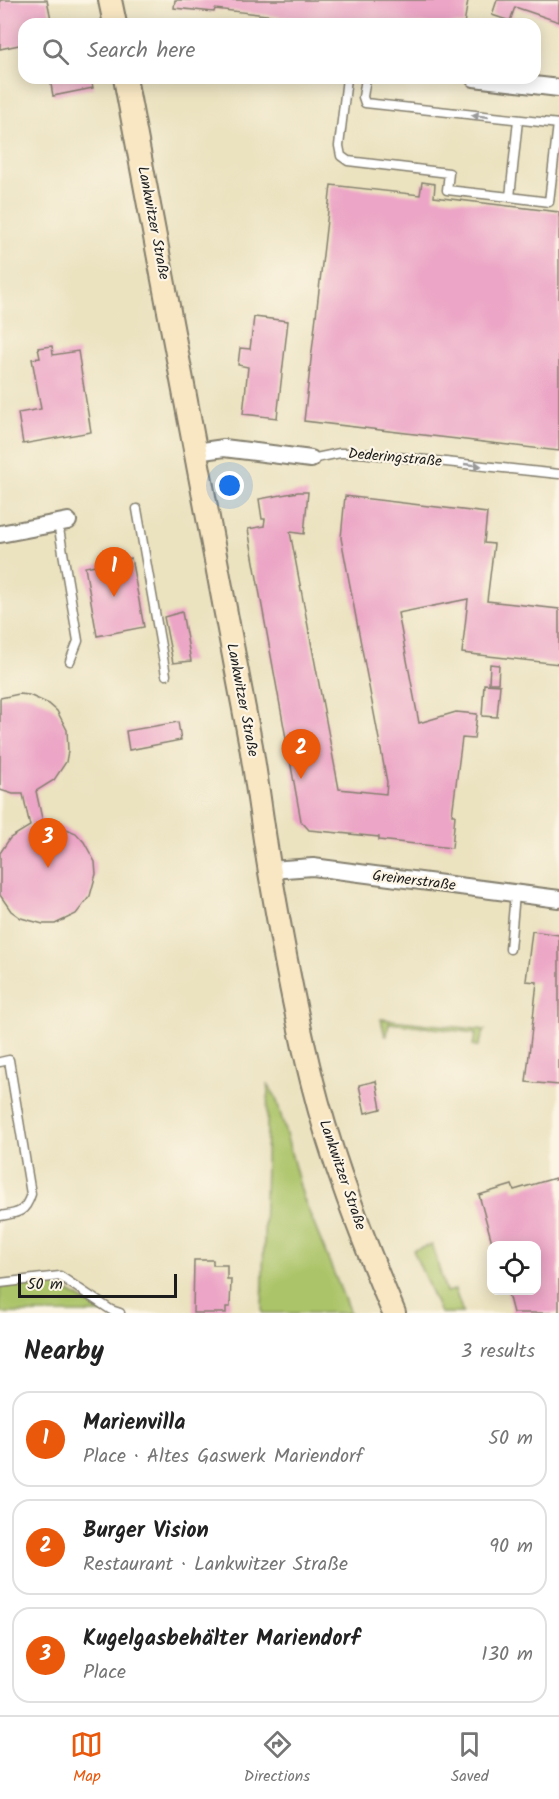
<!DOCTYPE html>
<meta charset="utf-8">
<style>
body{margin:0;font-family:Kalam,sans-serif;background:#f2f2f2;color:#222}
.controls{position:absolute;right:18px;bottom:18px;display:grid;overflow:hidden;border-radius:12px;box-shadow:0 3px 15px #0003}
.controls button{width:54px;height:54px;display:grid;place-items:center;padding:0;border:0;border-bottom:2px solid #e0e0e0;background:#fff;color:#222;font:30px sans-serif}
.scale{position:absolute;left:18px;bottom:15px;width:159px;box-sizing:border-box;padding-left:6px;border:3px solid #1c1c1c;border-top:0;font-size:16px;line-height:21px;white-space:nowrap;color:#1c1c1c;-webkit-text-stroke:4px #fcf5e5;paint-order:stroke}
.you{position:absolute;left:230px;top:486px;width:21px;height:21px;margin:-15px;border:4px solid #fff;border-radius:50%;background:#1a73e8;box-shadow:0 0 0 9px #1a73e833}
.badge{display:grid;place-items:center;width:39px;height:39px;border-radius:50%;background:#ea580c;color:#fff;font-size:20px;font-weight:700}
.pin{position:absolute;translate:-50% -50px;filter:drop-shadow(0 2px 3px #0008)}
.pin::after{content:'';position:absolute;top:32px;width:21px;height:18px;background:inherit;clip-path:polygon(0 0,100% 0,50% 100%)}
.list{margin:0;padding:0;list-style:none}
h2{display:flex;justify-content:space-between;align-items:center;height:78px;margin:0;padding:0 24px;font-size:26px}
h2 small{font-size:20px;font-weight:400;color:#767676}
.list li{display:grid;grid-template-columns:39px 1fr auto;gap:18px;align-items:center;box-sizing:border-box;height:96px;margin:0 12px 12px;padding:0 12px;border:2px solid #e0e0e0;border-radius:18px}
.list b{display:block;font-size:22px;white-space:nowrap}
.list p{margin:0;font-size:20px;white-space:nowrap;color:#767676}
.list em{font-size:20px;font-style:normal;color:#767676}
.icon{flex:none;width:33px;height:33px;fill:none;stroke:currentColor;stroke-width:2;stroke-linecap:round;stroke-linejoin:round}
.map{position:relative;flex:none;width:559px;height:1313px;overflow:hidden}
.search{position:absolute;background:#fff;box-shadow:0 3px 15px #0003;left:18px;right:18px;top:18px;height:66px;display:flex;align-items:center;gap:15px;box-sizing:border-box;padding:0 21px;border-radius:18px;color:#767676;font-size:22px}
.sheet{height:402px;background:#fff}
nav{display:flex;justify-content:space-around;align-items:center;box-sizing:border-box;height:84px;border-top:2px solid #e0e0e0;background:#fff;font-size:16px;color:#767676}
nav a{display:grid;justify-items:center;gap:3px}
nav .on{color:#ea580c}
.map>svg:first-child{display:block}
.green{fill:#acc469;stroke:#647042;stroke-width:1.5}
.building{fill:#eca5c6}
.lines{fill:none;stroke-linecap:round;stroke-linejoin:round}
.service-casing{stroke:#847f6e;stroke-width:11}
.minor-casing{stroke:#847f6e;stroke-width:20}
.secondary-casing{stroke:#847f6e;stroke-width:26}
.service{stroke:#fff;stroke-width:8}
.minor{stroke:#fff;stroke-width:16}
.secondary{stroke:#f9e7c3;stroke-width:22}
.oneway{fill:#999}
.labels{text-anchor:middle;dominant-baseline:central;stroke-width:4.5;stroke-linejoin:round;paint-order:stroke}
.street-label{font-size:15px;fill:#1c1c1c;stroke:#fcf5e5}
</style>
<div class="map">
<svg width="559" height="1313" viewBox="0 0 559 1313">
<rect width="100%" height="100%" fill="#fcf5e5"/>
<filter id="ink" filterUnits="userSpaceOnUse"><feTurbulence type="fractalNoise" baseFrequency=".0167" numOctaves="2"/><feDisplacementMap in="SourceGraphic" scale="12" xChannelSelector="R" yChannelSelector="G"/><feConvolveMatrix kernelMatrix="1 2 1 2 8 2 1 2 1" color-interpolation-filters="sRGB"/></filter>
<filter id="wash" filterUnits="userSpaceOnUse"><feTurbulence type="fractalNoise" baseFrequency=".008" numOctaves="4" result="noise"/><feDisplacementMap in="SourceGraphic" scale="24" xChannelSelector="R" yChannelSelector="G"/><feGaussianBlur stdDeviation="1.35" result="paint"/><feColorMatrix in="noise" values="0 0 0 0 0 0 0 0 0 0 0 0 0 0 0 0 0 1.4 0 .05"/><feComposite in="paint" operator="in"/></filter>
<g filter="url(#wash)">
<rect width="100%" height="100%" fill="#ebe2c0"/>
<!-- green -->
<g class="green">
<polygon points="381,1019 485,1030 478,1047 473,1045 476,1033 389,1023 387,1036 385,1036"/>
<polygon points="268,1085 276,1097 303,1197 350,1313 262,1313"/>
<polygon points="432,1245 446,1292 455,1290 463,1313 440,1313 413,1250"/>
<polygon points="51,1281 104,1313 0,1313 0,1287"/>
</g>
<g id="blocks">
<!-- building -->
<g class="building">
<polygon points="0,0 47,0 52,24 24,24 24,44 0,49"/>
<polygon points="175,0 468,0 464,24 344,24 215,9 214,12 174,8"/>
<polygon points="497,0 559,0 559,22 515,7 510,21 492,15"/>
<polygon points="50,78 91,78 93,88 53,96"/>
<polygon points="422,182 435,184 434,197 559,212 559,451 304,421 331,185 420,195"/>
<polygon points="254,317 288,321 277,418 243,414 248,367 238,365 240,348 250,349"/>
<polygon points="52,346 53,355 78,351 91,432 23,444 18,413 41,409 32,359 40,358 38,348"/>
<polygon points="298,492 308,492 304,534 290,532 339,789 386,794 387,782 341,538 345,496 487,513 484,543 494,544 487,601 559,609 559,664 462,653 468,599 398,613 419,723 456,712 477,714 474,739 462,738 452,815 455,815 452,848 379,840 379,837 309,830 301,821 248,529 264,526 265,519 262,519 259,499"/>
<polygon points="131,558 144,627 97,636 85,567"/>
<polygon points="182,612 191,661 173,663 164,617"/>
<polygon points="490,664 499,665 498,683 489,683"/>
<polygon points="484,684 500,685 497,717 482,716"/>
<polygon points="19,694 29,695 49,704 57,711 67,730 68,751 66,762 54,780 36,791 43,823 55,824 76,833 84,842 95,862 96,874 90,896 76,914 55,924 43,924 21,918 11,911 0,895 0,853 10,838 30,826 23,794 13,794 0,790 0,698"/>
<polygon points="178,722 181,740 129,750 126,731"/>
<polygon points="532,931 559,935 559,1085 526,1082 537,982 526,981"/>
<polygon points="376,1081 381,1109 365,1113 359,1085"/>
<polygon points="555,1178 555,1180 559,1179 559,1313 513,1313 507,1290 536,1290 536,1246 493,1246 479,1195 512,1185 514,1190"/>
<polygon points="194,1260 213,1260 213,1265 227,1265 227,1279 231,1279 230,1307 226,1307 226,1313 193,1313"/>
</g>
</g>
</g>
<g filter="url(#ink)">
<use href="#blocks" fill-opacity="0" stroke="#847f6e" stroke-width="1.5"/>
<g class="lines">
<!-- service casing -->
<g class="service-casing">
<g id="service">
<polyline points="347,78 339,146 341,156 348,161 449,173 447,190 510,197 518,120"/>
<polyline points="366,78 363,97 365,103 559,124"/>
<polyline points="510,197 549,202 558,124"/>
<polyline points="311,459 340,453 360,453 559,474"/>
<polyline points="137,509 166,675"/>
<polyline points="58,523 78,641 70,661"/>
<polyline points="510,949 515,894"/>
<path d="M0,1062L9,1060L31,1194C25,1213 18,1213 0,1216"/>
<polyline points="0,1283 60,1276 111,1310 120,1313"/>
</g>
</g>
<!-- minor casing -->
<g class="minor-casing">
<g id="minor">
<polyline points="474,78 559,88"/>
<polyline points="196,452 224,448 311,459"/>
<polyline points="0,534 68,521"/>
<polyline points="270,870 313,867 559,899"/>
</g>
</g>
<!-- secondary casing -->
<g class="secondary-casing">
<g id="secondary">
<polyline points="110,0 115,24"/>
<path d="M125,78L251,746C258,788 263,830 270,872C282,942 295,1013 312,1081C332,1161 362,1238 394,1313"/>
</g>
</g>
<!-- service -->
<use href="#service" class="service"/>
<!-- minor -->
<use href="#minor" class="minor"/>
<!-- secondary -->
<use href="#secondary" class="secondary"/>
</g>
<!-- one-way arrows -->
<defs><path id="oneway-solid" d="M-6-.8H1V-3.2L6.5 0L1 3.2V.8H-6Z" transform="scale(1.5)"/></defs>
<g class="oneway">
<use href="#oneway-solid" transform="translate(480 116) rotate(-174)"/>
<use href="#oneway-solid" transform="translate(473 465) rotate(6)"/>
</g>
</g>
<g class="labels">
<!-- street labels -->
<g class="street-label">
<text transform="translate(153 223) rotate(79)">Lankwitzer Straße</text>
<text transform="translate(395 458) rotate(5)">Dederingstraße</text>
<text transform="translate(242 700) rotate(79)">Lankwitzer Straße</text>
<text transform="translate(414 881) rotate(7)">Greinerstraße</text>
<text transform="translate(342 1175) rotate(71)">Lankwitzer Straße</text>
</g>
</g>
</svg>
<div class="controls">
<button><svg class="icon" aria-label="locate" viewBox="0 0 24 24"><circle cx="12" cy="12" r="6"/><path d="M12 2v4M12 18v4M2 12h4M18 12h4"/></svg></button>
</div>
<div class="scale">50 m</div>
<div class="you"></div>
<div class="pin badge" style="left:114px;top:597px">1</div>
<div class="pin badge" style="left:301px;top:779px">2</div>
<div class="pin badge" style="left:48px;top:868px">3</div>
<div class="search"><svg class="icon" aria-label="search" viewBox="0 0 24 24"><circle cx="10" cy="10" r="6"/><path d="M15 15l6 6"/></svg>Search here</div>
</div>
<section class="sheet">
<h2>Nearby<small>3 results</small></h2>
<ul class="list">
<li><span class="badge">1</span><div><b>Marienvilla</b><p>Place · Altes Gaswerk Mariendorf</p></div><em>50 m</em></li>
<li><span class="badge">2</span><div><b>Burger Vision</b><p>Restaurant · Lankwitzer Straße</p></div><em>90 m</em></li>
<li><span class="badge">3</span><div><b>Kugelgasbehälter Mariendorf</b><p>Place</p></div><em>130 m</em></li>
</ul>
</section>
<nav>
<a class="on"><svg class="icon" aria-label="map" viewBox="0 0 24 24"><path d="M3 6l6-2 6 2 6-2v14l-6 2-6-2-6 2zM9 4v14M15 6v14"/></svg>Map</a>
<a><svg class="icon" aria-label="directions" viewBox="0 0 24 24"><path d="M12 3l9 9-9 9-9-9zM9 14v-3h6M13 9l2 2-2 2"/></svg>Directions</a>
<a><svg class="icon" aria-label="saved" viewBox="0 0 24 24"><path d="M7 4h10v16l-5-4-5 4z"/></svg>Saved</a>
</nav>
